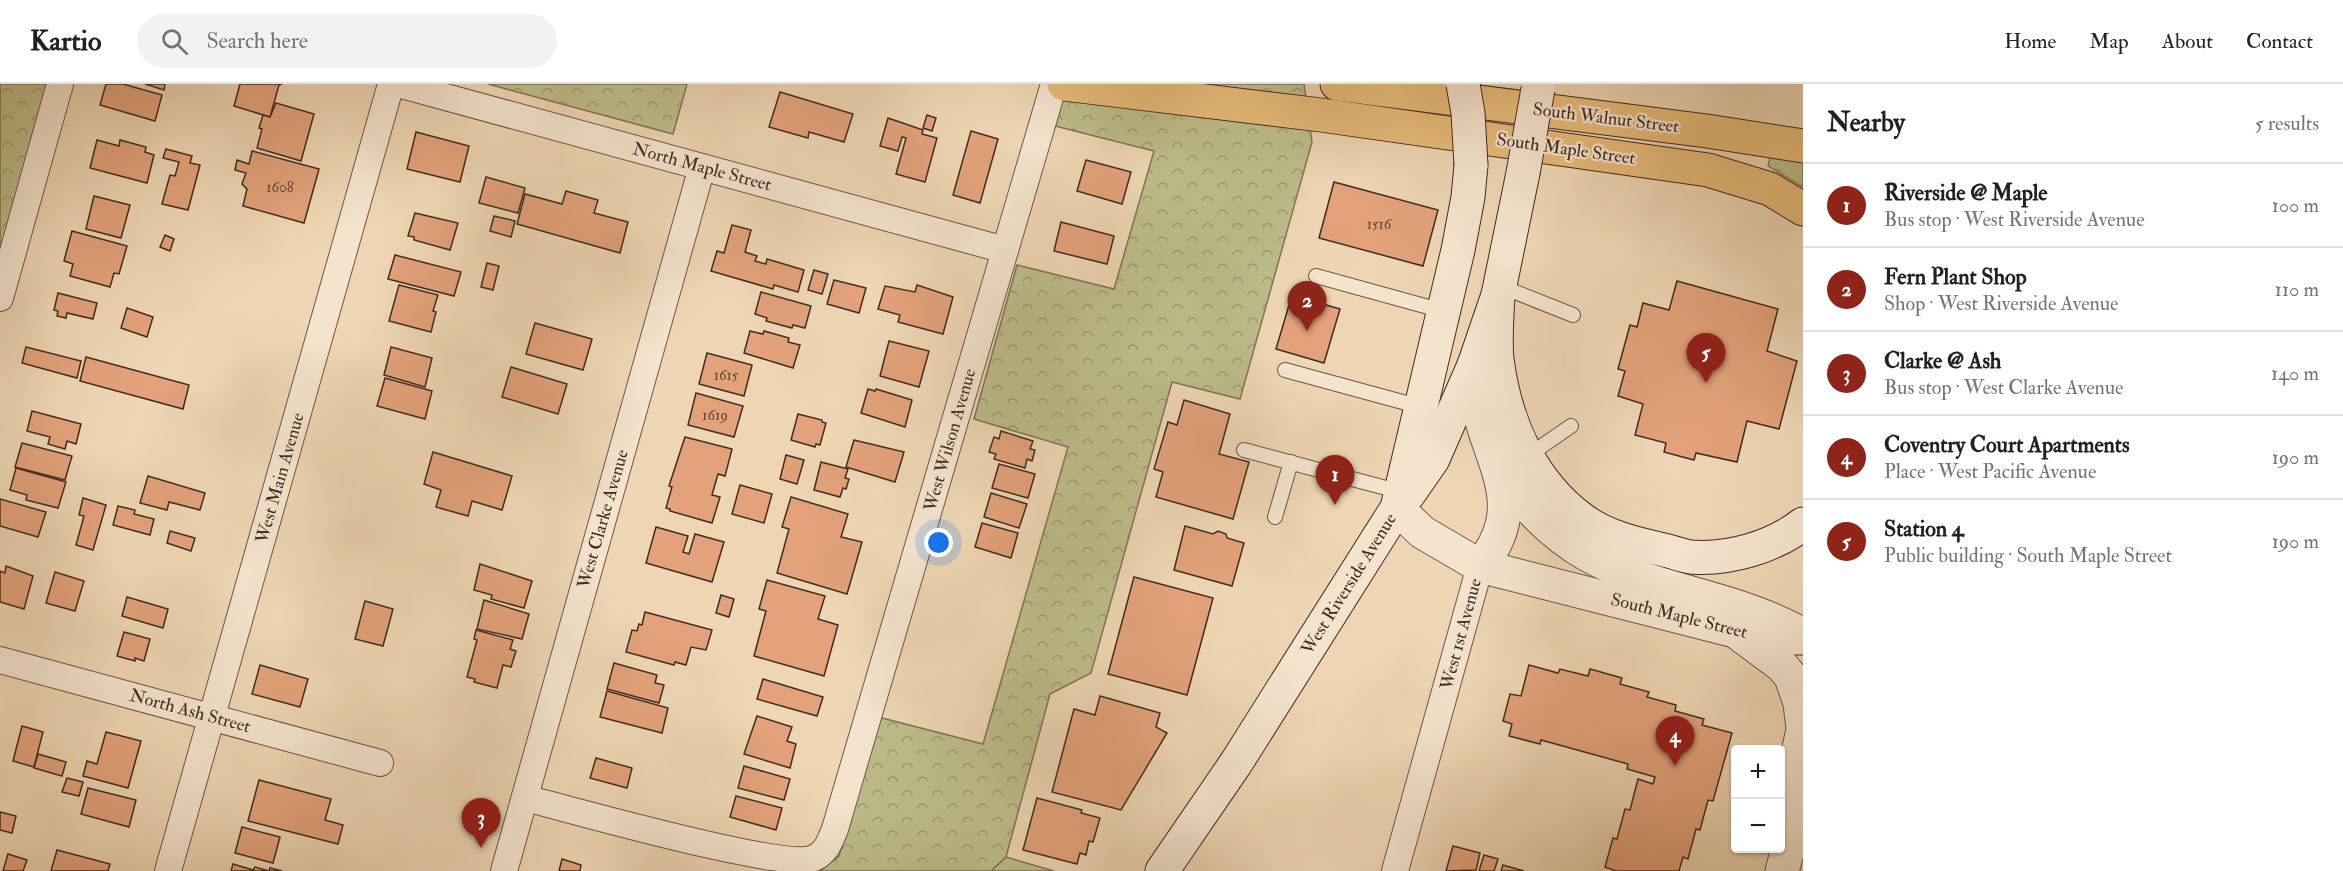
<!DOCTYPE html>
<meta charset="utf-8">
<style>
body{margin:0;font-family:"IM FELL Double Pica",serif;background:#f2f2f2;color:#202124}
.controls{position:absolute;right:18px;bottom:18px;display:grid;overflow:hidden;border-radius:6px;box-shadow:0 2px 4px #0004}
.controls button{width:54px;height:54px;display:grid;place-items:center;padding:0;border:0;border-bottom:2px solid #e0e0e0;background:#fff;color:#202124;font:30px sans-serif}
.you{position:absolute;left:939px;top:459px;width:21px;height:21px;margin:-15px;border:4px solid #fff;border-radius:50%;background:#1a73e8;box-shadow:0 0 0 9px #1a73e833}
.badge{display:grid;place-items:center;width:39px;height:39px;border-radius:50%;background:#8f2418;color:#fff;font-size:20px;font-weight:700}
.pin{position:absolute;translate:-50% -50px;filter:drop-shadow(0 2px 3px #0008)}
.pin::after{content:'';position:absolute;top:32px;width:21px;height:18px;background:inherit;clip-path:polygon(0 0,100% 0,50% 100%)}
.list{margin:0;padding:0;list-style:none}
h2{display:flex;justify-content:space-between;align-items:center;height:78px;margin:0;padding:0 24px;font-size:26px}
h2 small{font-size:20px;font-weight:400;color:#757577}
.list li{display:grid;grid-template-columns:39px 1fr auto;gap:18px;align-items:center;box-sizing:border-box;height:84px;padding:0 24px;border-top:2px solid #e0e0e0}
.list b{display:block;font-size:22px;white-space:nowrap}
.list p{margin:0;font-size:20px;white-space:nowrap;color:#757577}
.list em{font-size:20px;font-style:normal;color:#757577}
.icon{flex:none;width:33px;height:33px;fill:none;stroke:currentColor;stroke-width:2;stroke-linecap:round;stroke-linejoin:round}
.map{position:relative;flex:none;width:1803px;height:787px;overflow:hidden}
header{display:flex;align-items:center;gap:36px;box-sizing:border-box;height:84px;padding:0 30px;background:#fff;border-bottom:2px solid #e0e0e0}
header strong{font-size:28px}
nav{display:flex;gap:33px;margin-inline-start:auto;font-size:21px}
.search{width:420px;height:54px;background:#f2f2f2;display:flex;align-items:center;gap:15px;box-sizing:border-box;padding:0 21px;border-radius:33px;color:#757577;font-size:22px}
main{display:flex}
aside{flex:1;background:#fff}
.map>svg:first-child{display:block}
.grass{fill:#bdbd8a;stroke:#807456;stroke-width:1.5}
.forest{fill:url(#forest-crowns);stroke:#807456;stroke-width:1.5}
.building{fill:#e3a27a;stroke:#422b22;stroke-width:1.5}
.lines{fill:none;stroke-linecap:round;stroke-linejoin:round}
.service-casing{stroke:#6d5646;stroke-width:16}
.minor-casing{stroke:#6d5646;stroke-width:28}
.tertiary-casing{stroke:#6d5646;stroke-width:35}
.secondary-casing{stroke:#422b22;stroke-width:35}
.primary-casing{stroke:#422b22;stroke-width:35}
.service{stroke:#f4e4ce;stroke-width:14}
.minor{stroke:#f4e4ce;stroke-width:26}
.tertiary{stroke:#f4e4ce;stroke-width:33}
.secondary{stroke:#f4e4ce;stroke-width:33}
.primary{stroke:#e7bb7a;stroke-width:33}
.secondary-bridge-casing{stroke:#422b22;stroke-width:35;stroke-linecap:butt}
.secondary-bridge{stroke:#f4e4ce;stroke-width:33}
.labels{text-anchor:middle;dominant-baseline:central;stroke-width:4.5;stroke-linejoin:round;paint-order:stroke}
.number-label{font-size:15px;fill:#6a4938}
.street-label{font-size:18px;fill:#422b22;stroke:#f4e4ce}
</style>
<header>
<strong>Kartio</strong>
<div class="search"><svg class="icon" aria-label="search" viewBox="0 0 24 24"><circle cx="10" cy="10" r="6"/><path d="M15 15l6 6"/></svg>Search here</div>
<nav><a>Home</a><a>Map</a><a>About</a><a>Contact</a></nav>
</header>
<main>
<div class="map">
<svg width="1803" height="787" viewBox="0 0 1803 787">
<defs>
<pattern id="forest-crowns" width="20" height="18" patternUnits="userSpaceOnUse" patternTransform="scale(1.5)"><rect width="20" height="18" fill="#bdbd8a"/><path d="M2 6a3 3 0 1 1 6 0M12 15a3 3 0 1 1 6 0" fill="none" stroke="#9b9a70"/></pattern>
</defs>
<rect width="100%" height="100%" fill="#eed6b4"/>
<filter id="stains"><feTurbulence type="fractalNoise" baseFrequency=".00333" numOctaves="4"/><feColorMatrix values="0 0 0 0 .2 0 0 0 0 .09 0 0 0 0 .02 0 0 0 .5 -.17"/></filter>
<radialGradient id="worn" r=".72"><stop offset=".6" stop-color="#630" stop-opacity="0"/><stop offset="1" stop-color="#630" stop-opacity=".3"/></radialGradient>
<!-- grass -->
<polygon class="grass" points="1006,773 1054,787 991,787"/>
<!-- forest -->
<g class="forest">
<polygon points="0,0 60,0 0,214"/>
<polygon points="488,0 687,0 673,50"/>
<polygon points="1066,0 1304,0 1312,58 1240,315 1172,298 1091,589 1050,610 1006,773 991,787 820,787 839,772 878,633 983,660 1068,363 974,335 1017,181 1114,205 1154,67 1055,42"/>
<polygon points="1770,73 1803,77 1803,103 1768,82"/>
</g>
<!-- building -->
<g class="building">
<polygon points="106,0 123,0 162,11 155,37 100,21"/>
<polygon points="145,0 165,0 164,6"/>
<polygon points="240,0 282,0 279,1 270,33 234,22"/>
<polygon points="780,8 853,30 844,58 809,48 808,54 769,43"/>
<polygon points="276,19 314,30 301,77 257,64 262,45 259,44 263,31 270,33"/>
<polygon points="927,31 936,34 932,47 923,44"/>
<polygon points="888,34 923,46 922,50 937,54 925,98 896,90 906,54 902,53 898,67 880,62"/>
<polygon points="971,47 998,55 980,119 953,111"/>
<polygon points="416,48 469,62 460,98 407,85"/>
<polygon points="97,56 119,62 120,56 146,63 145,68 154,71 147,99 90,84"/>
<polygon points="166,65 192,72 190,79 200,81 188,126 162,120 170,91 175,92 179,78 163,74"/>
<polygon points="252,67 319,85 304,139 243,122 247,105 242,100 246,89 235,86 237,76 249,80"/>
<polygon points="1086,76 1131,88 1122,120 1077,107"/>
<polygon points="486,93 525,104 518,129 479,119"/>
<polygon points="1334,98 1438,126 1423,182 1319,154"/>
<polygon points="566,107 598,116 594,129 628,138 620,169 517,140 525,110 562,120"/>
<polygon points="94,112 130,121 121,154 86,145"/>
<polygon points="415,129 458,139 450,166 414,156 414,153 408,152"/>
<polygon points="494,132 515,137 511,153 490,147"/>
<polygon points="1061,138 1114,152 1107,180 1054,167"/>
<polygon points="732,141 751,146 745,168 757,172 755,177 766,180 767,175 804,186 798,208 774,201 773,205 711,187 717,167 724,169"/>
<polygon points="72,147 127,162 119,190 114,189 110,203 70,192 73,180 64,177"/>
<polygon points="165,151 174,155 170,167 160,163"/>
<polygon points="395,171 461,188 454,212 388,195"/>
<polygon points="487,179 499,182 493,206 481,203"/>
<polygon points="814,186 828,190 822,210 808,206"/>
<polygon points="834,196 866,204 859,229 827,220"/>
<polygon points="1677,197 1778,225 1767,267 1797,277 1779,345 1747,337 1737,378 1696,369 1694,376 1664,368 1666,359 1635,351 1643,320 1618,312 1625,287 1618,285 1630,241 1637,243 1643,219 1669,226"/>
<polygon points="399,201 438,211 433,227 436,228 431,248 389,237"/>
<polygon points="917,201 953,213 943,250 898,238 900,231 878,225 885,202 915,208"/>
<polygon points="761,208 811,222 805,244 793,241 792,244 766,237 767,234 755,230"/>
<polygon points="58,209 97,219 93,235 67,229 66,234 57,232 58,227 54,226"/>
<polygon points="1292,211 1340,225 1324,279 1276,265"/>
<polygon points="127,224 153,233 147,253 121,244"/>
<polygon points="535,239 592,255 583,286 526,270"/>
<polygon points="750,247 763,250 764,247 789,254 788,258 800,261 793,284 744,269"/>
<polygon points="889,257 929,267 919,303 880,292"/>
<polygon points="26,263 81,277 77,294 22,279"/>
<polygon points="391,263 432,274 425,303 384,291"/>
<polygon points="707,269 752,281 744,312 699,300"/>
<polygon points="86,273 189,301 183,325 80,297"/>
<polygon points="511,283 567,300 558,330 502,313"/>
<polygon points="385,294 432,307 425,335 377,322"/>
<polygon points="868,305 875,307 876,305 912,316 905,343 861,329"/>
<polygon points="696,309 743,322 734,353 688,341"/>
<polygon points="1184,316 1230,330 1219,370 1249,378 1233,435 1156,413 1163,388 1154,385 1168,338 1177,341"/>
<polygon points="32,327 81,340 76,360 67,357 65,365 48,360 50,353 27,347"/>
<polygon points="798,330 822,336 822,338 826,339 820,361 816,360 815,363 791,356"/>
<polygon points="1001,347 1033,357 1030,365 1035,366 1032,377 1027,375 1025,384 994,375 996,370 989,368 994,353 999,355"/>
<polygon points="685,353 732,365 725,392 718,390 712,411 720,413 712,439 670,427 670,425 666,424 672,403 669,402"/>
<polygon points="854,356 904,368 895,398 846,383"/>
<polygon points="22,359 72,372 65,396 15,383"/>
<polygon points="433,368 512,392 502,426 472,417 468,432 436,423 441,406 424,400"/>
<polygon points="786,371 804,376 797,400 780,395"/>
<polygon points="821,378 848,385 845,394 849,395 846,405 843,404 840,413 814,406"/>
<polygon points="999,380 1035,390 1028,414 992,404"/>
<polygon points="16,384 66,398 58,424 26,416 27,411 10,406"/>
<polygon points="148,392 205,409 200,426 169,418 167,426 140,419"/>
<polygon points="740,401 772,410 764,439 732,430"/>
<polygon points="991,409 1027,420 1019,444 984,433"/>
<polygon points="791,413 848,430 841,453 862,458 847,510 777,489 789,445 782,443"/>
<polygon points="83,414 106,421 93,466 76,461 84,432 79,431"/>
<polygon points="0,415 46,428 38,453 0,442"/>
<polygon points="118,422 135,426 134,430 154,435 150,451 113,441"/>
<polygon points="982,439 1018,449 1011,474 975,463"/>
<polygon points="1185,442 1213,450 1218,447 1226,450 1227,454 1244,459 1232,502 1174,486"/>
<polygon points="656,443 688,452 683,468 689,470 695,450 724,458 712,498 646,479"/>
<polygon points="170,447 195,454 191,467 167,459"/>
<polygon points="480,480 532,497 524,524 491,515 492,511 474,506"/>
<polygon points="6,482 33,492 24,525 0,518 0,487 5,489"/>
<polygon points="55,488 84,497 75,527 46,519"/>
<polygon points="1134,493 1213,514 1187,611 1108,590"/>
<polygon points="767,496 825,512 818,535 838,541 824,592 754,572 766,527 759,525"/>
<polygon points="721,511 734,515 729,533 716,529"/>
<polygon points="127,513 168,525 163,544 122,532"/>
<polygon points="484,516 529,530 522,555 477,545"/>
<polygon points="365,517 393,525 383,562 355,555"/>
<polygon points="645,528 712,546 706,566 691,563 686,581 675,578 674,581 626,568 632,546 637,547 639,540 642,541"/>
<polygon points="476,546 513,556 510,565 516,567 511,583 503,581 497,604 474,598 475,595 467,593 477,556 474,555"/>
<polygon points="124,548 150,555 144,577 135,574 135,577 117,572"/>
<polygon points="614,579 657,591 655,599 664,601 659,619 607,605"/>
<polygon points="260,581 308,595 300,623 252,610"/>
<polygon points="1529,581 1558,589 1560,585 1588,592 1590,585 1622,594 1620,600 1649,608 1647,613 1676,621 1675,627 1704,635 1702,641 1732,649 1713,717 1708,716 1700,746 1696,745 1688,775 1683,773 1679,787 1616,787 1605,783 1613,754 1617,755 1625,725 1630,726 1638,695 1653,700 1655,693 1627,685 1628,680 1541,656 1540,660 1509,652 1512,640 1503,637 1510,610 1521,612"/>
<polygon points="763,595 823,613 817,632 757,615"/>
<polygon points="607,607 668,624 662,649 600,633"/>
<polygon points="1100,612 1160,629 1156,643 1167,649 1121,726 1052,708 1074,625 1095,631"/>
<polygon points="757,632 792,643 787,657 796,660 790,684 744,670"/>
<polygon points="22,642 43,648 34,683 13,677"/>
<polygon points="106,648 141,657 128,704 83,692 87,677 97,680"/>
<polygon points="38,670 66,678 62,692 34,684"/>
<polygon points="596,674 632,684 627,704 590,694"/>
<polygon points="744,682 790,695 784,716 738,704"/>
<polygon points="67,694 83,698 79,712 62,708"/>
<polygon points="259,696 331,715 325,736 343,741 338,760 248,737"/>
<polygon points="88,704 136,716 129,743 81,730"/>
<polygon points="736,712 782,724 776,746 730,733"/>
<polygon points="1037,714 1082,726 1081,729 1100,734 1093,758 1089,757 1086,771 1080,769 1077,780 1023,766"/>
<polygon points="0,728 16,732 12,749 0,746"/>
<polygon points="242,743 280,753 273,779 235,769"/>
<polygon points="1453,762 1480,769 1476,786 1446,787"/>
<polygon points="57,766 110,780 108,787 51,787"/>
<polygon points="8,770 27,776 23,787 3,787"/>
<polygon points="1484,771 1498,775 1494,787 1479,787"/>
<polygon points="562,775 581,781 580,787 559,787"/>
<polygon points="233,780 253,786 255,783 269,787 270,784 282,787 231,787"/>
<polygon points="1503,781 1524,787 1501,787"/>
</g>
<g class="lines">
<!-- service casing -->
<g class="service-casing">
<g id="service">
<polyline points="1316,192 1443,227"/>
<polyline points="1500,202 1573,231"/>
<polyline points="1285,286 1421,323"/>
<polyline points="1244,366 1401,408"/>
<polyline points="1526,373 1571,342"/>
<polyline points="1275,433 1291,378"/>
</g>
</g>
<!-- minor casing -->
<g class="minor-casing">
<g id="minor">
<polyline points="398,0 1005,166"/>
<polyline points="0,214 60,0"/>
<polyline points="0,576 380,679"/>
<path d="M525,714C569,725 785,787 814,774C827,768 830,757 835,745L1054,0"/>
<polyline points="168,787 391,0"/>
<polyline points="504,787 702,83"/>
<polyline points="1395,787 1480,482"/>
</g>
</g>
<!-- tertiary casing -->
<g class="tertiary-casing">
<g id="tertiary">
<path d="M1474,281C1474,292 1474,303 1476,314C1488,378 1531,421 1480,482"/>
<path d="M1500,390C1526,421 1552,451 1588,471C1655,508 1736,512 1803,551"/>
<polyline points="1397,424 1422,448 1480,482 1735,547 1782,582 1791,593 1800,619 1803,645"/>
<polyline points="1800,722 1794,686 1803,646"/>
<polyline points="1782,787 1800,722 1803,718"/>
</g>
</g>
<!-- secondary casing -->
<g class="secondary-casing">
<g id="secondary">
<path d="M1498,211C1497,233 1495,254 1497,275C1505,338 1531,398 1583,436C1606,453 1637,460 1664,466C1673,468 1682,472 1691,473C1729,476 1773,463 1803,440"/>
<polyline points="1408,411 1433,375 1474,281 1498,211 1523,89"/>
<polyline points="1735,547 1772,554 1803,554"/>
<polyline points="1162,787 1236,679 1397,424 1458,166 1468,113 1471,81"/>
</g>
</g>
<!-- primary casing -->
<g class="primary-casing">
<g id="primary">
<polyline points="1064,0 1321,31 1708,86 1770,105 1803,125"/>
<polyline points="1337,0 1707,47 1803,62"/>
</g>
</g>
<!-- service -->
<use href="#service" class="service"/>
<!-- minor -->
<use href="#minor" class="minor"/>
<!-- tertiary -->
<use href="#tertiary" class="tertiary"/>
<!-- secondary -->
<use href="#secondary" class="secondary"/>
<!-- primary -->
<use href="#primary" class="primary"/>
<!-- secondary-bridge casing -->
<g class="secondary-bridge-casing">
<g id="secondary-bridge">
<polyline points="1463,0 1468,29 1471,81"/>
<polyline points="1523,89 1538,5"/>
</g>
</g>
<!-- secondary-bridge -->
<use href="#secondary-bridge" class="secondary-bridge"/>
</g>
<g class="labels">
<!-- number labels -->
<g class="number-label">
<text x="280" y="103">1608</text>
<text x="1379" y="140">1516</text>
<text x="726" y="291">1615</text>
<text x="715" y="331">1619</text>
</g>
<!-- street labels -->
<g class="street-label">
<text transform="translate(1606 34) rotate(7)">South Walnut Street</text>
<text transform="translate(1566 65) rotate(8)">South Maple Street</text>
<text transform="translate(702 83) rotate(15)">North Maple Street</text>
<text transform="translate(950 356) rotate(-74)">West Wilson Avenue</text>
<text transform="translate(280 394) rotate(-74)">West Main Avenue</text>
<text transform="translate(603 435) rotate(-74)">West Clarke Avenue</text>
<text transform="translate(1349 500) rotate(-58)">West Riverside Avenue</text>
<text transform="translate(1679 532) rotate(14)">South Maple Street</text>
<text transform="translate(1461 550) rotate(-75)">West 1st Avenue</text>
<text transform="translate(190 627) rotate(15)">North Ash Street</text>
</g>
</g>
<rect width="100%" height="100%" filter="url(#stains)"/>
<rect width="100%" height="100%" fill="url(#worn)"/>
</svg>
<div class="controls">
<button>+</button>
<button>−</button>
</div>
<div class="you"></div>
<div class="pin badge" style="left:1335px;top:421px">1</div>
<div class="pin badge" style="left:1307px;top:247px">2</div>
<div class="pin badge" style="left:481px;top:764px">3</div>
<div class="pin badge" style="left:1675px;top:682px">4</div>
<div class="pin badge" style="left:1706px;top:299px">5</div>
</div>
<aside>
<h2>Nearby<small>5 results</small></h2>
<ul class="list">
<li><span class="badge">1</span><div><b>Riverside @ Maple</b><p>Bus stop · West Riverside Avenue</p></div><em>100 m</em></li>
<li><span class="badge">2</span><div><b>Fern Plant Shop</b><p>Shop · West Riverside Avenue</p></div><em>110 m</em></li>
<li><span class="badge">3</span><div><b>Clarke @ Ash</b><p>Bus stop · West Clarke Avenue</p></div><em>140 m</em></li>
<li><span class="badge">4</span><div><b>Coventry Court Apartments</b><p>Place · West Pacific Avenue</p></div><em>190 m</em></li>
<li><span class="badge">5</span><div><b>Station 4</b><p>Public building · South Maple Street</p></div><em>190 m</em></li>
</ul>
</aside>
</main>
